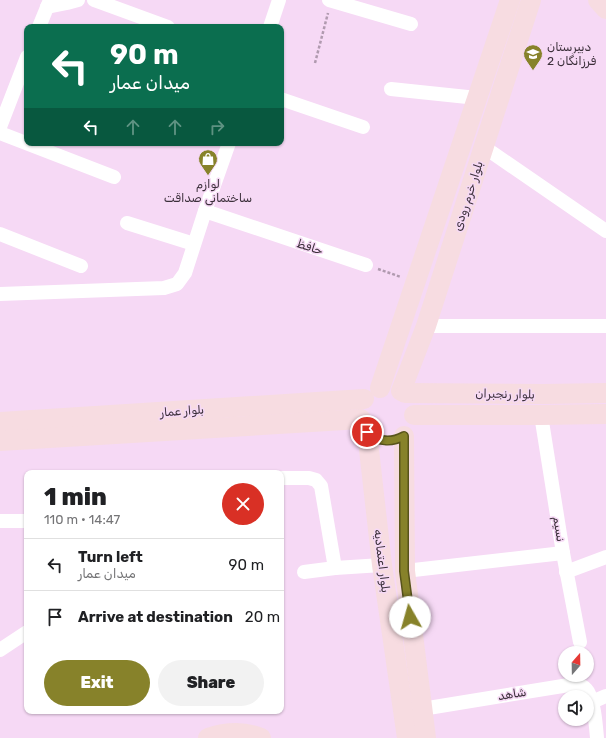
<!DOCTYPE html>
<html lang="en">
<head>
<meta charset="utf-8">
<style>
  :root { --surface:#fff; --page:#f2f2f2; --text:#202124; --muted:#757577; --line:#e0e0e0; --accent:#87822a }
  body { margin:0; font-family:Rubik,"Noto Sans Arabic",sans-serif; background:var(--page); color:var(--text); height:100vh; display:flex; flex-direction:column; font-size:15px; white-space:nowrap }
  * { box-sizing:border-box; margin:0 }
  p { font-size:13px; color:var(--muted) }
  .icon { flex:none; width:22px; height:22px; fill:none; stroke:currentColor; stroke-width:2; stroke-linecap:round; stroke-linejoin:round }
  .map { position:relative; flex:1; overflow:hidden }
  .side { position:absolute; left:24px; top:470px; width:260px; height:244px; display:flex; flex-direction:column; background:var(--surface); border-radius:8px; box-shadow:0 1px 3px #0004 }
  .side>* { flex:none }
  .banner { position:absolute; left:24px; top:24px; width:260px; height:122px; border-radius:8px; box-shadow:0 1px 3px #0004; background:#0b6e4f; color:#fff; overflow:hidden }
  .needle { width:26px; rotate:20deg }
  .fabs { position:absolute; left:558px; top:646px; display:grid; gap:8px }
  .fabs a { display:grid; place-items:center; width:36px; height:36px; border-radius:50%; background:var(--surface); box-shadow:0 1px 3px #0004; font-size:20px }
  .pin { position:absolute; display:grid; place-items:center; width:34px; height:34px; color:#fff; margin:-17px; border:2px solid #fff; border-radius:50%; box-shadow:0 1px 4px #0007 }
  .me { position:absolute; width:44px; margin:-22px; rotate:353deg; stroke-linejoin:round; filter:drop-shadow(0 0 3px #0008) }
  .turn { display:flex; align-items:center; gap:14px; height:84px; padding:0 20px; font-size:18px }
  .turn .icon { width:52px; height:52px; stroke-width:2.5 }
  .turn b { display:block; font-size:28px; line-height:34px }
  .lanes { display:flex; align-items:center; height:38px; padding:0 20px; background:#0003; justify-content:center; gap:20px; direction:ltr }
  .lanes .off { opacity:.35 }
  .round { display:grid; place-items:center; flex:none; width:42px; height:42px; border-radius:21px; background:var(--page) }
  .head { display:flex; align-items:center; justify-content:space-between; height:68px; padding:0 20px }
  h1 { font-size:24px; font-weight:800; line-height:30px }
  .action { display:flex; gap:8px; margin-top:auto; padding:8px 20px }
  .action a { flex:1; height:46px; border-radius:24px; background:var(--accent); color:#fff; font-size:16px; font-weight:800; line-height:46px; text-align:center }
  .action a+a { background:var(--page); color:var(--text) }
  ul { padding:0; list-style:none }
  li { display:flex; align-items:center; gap:12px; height:52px; padding:0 20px; border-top:1px solid var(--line) }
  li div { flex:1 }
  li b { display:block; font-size:15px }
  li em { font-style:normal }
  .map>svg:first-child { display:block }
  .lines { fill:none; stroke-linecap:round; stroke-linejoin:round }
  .path { stroke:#b09aaf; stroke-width:2.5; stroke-dasharray:3 2; stroke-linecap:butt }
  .street { stroke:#fff; stroke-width:14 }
  .secondary { stroke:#f7dce1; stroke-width:20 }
  .route-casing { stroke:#58541b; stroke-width:10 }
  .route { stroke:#87822a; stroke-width:7 }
  .labels { text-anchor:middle; stroke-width:3; stroke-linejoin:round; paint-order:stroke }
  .poi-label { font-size:12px; fill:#3c303b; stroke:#f6d9f5; text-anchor:start }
  .street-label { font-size:12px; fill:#3c303b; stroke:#f6d9f5 }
</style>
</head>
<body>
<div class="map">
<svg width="606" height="738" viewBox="0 0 606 738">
  <rect width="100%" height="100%" fill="#f6d9f5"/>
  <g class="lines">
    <g class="path">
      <path d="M315 63 328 13"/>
      <path d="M378 269 401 277"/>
    </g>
    <g class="street">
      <path d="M94 0 168 27"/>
      <path d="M329 0 411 24"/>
      <path d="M47 7 67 3 78 0"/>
      <path d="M39 27 50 0"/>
      <path d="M270 27 279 0"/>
      <path d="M391 89 477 98"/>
      <path d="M281 99 363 127"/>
      <path d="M0 127 27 57"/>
      <path d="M0 133 114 177"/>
      <path d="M484 147 606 231"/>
      <path d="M205 211 366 265"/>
      <path d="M127 223 194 244"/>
      <path d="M0 234 81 266"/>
      <path d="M0 294 164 288 177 284 185 273 205 211 229 143"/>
      <path d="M426 326H606"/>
      <path d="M541 415 563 553 580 642"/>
      <path d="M281 478H309L316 480 321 486 335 568"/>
      <path d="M0 521H27"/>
      <path d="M405 571 563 553"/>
      <path d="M304 572 335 568 382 565"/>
      <path d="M566 572 606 557"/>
      <path d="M0 650 27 632"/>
      <path d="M592 702 606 696"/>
      <path d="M422 709 575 684C579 685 583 685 586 689 594 697 596 726 597 738"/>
    </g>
    <g class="secondary">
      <path d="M598 0 606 9"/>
      <path d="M380 388 510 0"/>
      <path d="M401 391 426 326 531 0"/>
      <path d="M405 393 543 394 606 393"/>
      <path d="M414 415H541L606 414"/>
      <path d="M0 422 364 399"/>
      <path d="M367 432 382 565 407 738"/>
      <path d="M404 436 405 571 426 738"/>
      <path d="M0 441 361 419"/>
      <path d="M208 738C226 732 244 731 261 738"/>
    </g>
  </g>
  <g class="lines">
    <defs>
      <path id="route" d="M367 432C378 442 391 443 404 436V571L410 617"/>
    </defs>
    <use href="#route" class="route-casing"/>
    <use href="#route" class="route"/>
  </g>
  <defs>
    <symbol id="school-pin" viewBox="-11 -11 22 30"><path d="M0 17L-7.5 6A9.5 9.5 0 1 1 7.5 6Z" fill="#87822a" stroke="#f6d9f5"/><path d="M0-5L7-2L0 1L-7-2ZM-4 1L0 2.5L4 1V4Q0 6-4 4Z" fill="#fff"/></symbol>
    <symbol id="shop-pin" viewBox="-11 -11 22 30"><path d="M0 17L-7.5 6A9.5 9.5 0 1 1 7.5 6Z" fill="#87822a" stroke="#f6d9f5"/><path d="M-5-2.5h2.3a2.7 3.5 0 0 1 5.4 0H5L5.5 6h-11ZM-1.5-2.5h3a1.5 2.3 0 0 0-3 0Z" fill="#fff"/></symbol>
  </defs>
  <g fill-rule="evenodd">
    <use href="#school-pin" x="522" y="43" width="22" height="30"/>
    <use href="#shop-pin" x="197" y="148" width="22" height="30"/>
  </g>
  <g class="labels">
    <g class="poi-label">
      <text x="547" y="51">دبیرستان<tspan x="547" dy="14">فرزانگان 2</tspan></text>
      <text x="208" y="188" text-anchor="middle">لوازم<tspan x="208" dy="14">ساختمانی صداقت</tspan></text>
    </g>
    <g class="street-label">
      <text transform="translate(468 196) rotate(-72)" y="4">بلوار خرم رودی</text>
      <text transform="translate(310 247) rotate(18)" y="4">حافظ</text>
      <text transform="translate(505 394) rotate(1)" y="4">بلوار رنجبران</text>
      <text transform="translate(182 411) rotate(-4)" y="4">بلوار عمار</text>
      <text transform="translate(559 529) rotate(81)" y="4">نسیم</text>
      <text transform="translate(382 561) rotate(83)" y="4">بلوار اعتمادیه</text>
      <text transform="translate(512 694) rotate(-9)" y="4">شاهد</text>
    </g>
  </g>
</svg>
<div class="fabs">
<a><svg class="needle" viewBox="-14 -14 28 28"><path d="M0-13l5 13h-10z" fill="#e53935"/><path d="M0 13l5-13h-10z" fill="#757577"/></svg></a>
<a><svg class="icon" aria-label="sound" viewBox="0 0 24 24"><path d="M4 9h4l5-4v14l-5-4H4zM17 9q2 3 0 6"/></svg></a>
</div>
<div class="pin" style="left:367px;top:432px;background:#d93025"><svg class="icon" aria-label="arrive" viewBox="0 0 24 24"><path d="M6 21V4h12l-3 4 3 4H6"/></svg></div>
<svg class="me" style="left:410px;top:617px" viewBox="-20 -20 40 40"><circle r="19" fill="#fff"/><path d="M0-13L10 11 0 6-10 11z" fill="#87822a"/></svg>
<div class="banner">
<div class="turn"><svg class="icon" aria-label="left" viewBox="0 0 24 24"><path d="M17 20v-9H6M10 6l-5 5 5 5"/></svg><div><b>90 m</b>میدان عمار</div></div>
<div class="lanes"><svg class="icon" aria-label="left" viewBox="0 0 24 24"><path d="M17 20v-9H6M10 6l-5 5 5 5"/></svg><svg class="icon off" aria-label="ahead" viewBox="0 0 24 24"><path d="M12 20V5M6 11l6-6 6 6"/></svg><svg class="icon off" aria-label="ahead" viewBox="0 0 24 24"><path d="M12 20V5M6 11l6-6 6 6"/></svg><svg class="icon off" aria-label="right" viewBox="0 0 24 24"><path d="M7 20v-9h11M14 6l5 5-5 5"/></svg></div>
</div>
<section class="side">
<div class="head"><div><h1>1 min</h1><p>110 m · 14:47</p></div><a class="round" style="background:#d93025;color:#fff"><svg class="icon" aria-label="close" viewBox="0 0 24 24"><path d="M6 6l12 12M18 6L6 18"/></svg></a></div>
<ul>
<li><svg class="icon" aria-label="left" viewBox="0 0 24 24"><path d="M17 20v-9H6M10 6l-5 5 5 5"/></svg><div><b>Turn left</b><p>میدان عمار</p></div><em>90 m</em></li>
<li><svg class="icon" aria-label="arrive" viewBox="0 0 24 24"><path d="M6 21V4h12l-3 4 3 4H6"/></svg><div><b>Arrive at destination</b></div><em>20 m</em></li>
</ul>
<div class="action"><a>Exit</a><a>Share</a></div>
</section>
</div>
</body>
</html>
